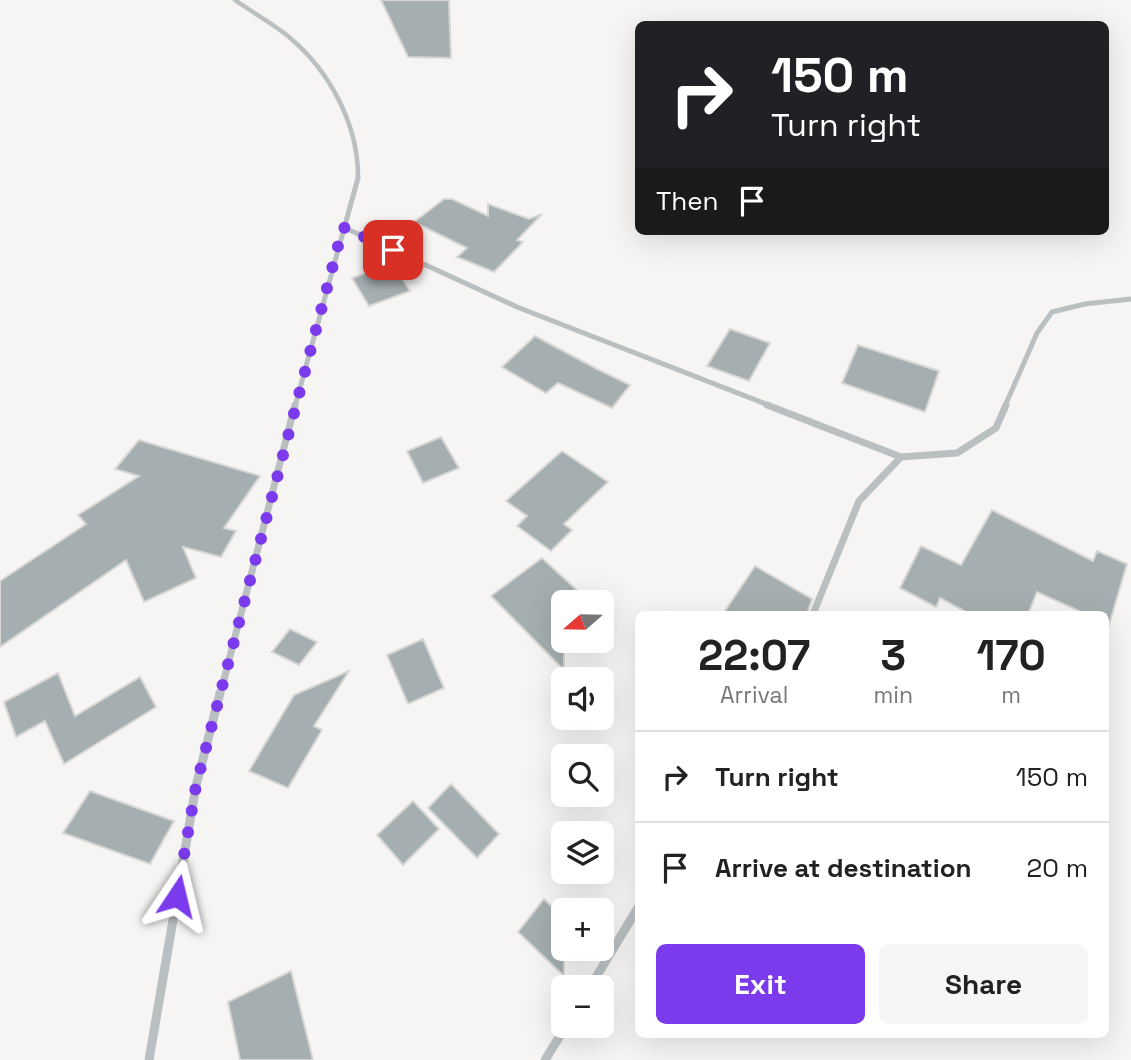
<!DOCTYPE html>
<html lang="en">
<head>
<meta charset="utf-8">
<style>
  :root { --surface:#fff; --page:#f6f6f6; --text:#222; --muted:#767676; --line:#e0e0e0; --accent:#7c3aed }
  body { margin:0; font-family:"Space Grotesk",sans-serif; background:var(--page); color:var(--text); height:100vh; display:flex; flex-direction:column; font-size:26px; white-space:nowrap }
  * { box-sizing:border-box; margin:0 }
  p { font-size:23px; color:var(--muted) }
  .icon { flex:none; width:38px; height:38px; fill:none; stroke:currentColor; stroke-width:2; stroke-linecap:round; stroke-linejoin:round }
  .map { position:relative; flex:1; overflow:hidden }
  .drawer { position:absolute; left:635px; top:611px; width:474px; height:427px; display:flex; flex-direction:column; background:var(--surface); border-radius:10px; box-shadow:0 7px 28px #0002 }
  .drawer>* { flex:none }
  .top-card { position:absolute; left:635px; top:21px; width:474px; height:214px; border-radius:10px; box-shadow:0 7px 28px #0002; background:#202124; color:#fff; overflow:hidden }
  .needle { width:46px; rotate:250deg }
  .buttons { position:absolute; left:551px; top:590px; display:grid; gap:14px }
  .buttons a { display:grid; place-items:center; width:63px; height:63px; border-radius:10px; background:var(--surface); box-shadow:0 7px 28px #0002; font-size:35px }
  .pin { position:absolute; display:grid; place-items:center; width:60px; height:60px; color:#fff; margin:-30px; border-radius:14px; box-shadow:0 4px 10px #0006 }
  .me { position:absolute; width:77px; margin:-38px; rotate:10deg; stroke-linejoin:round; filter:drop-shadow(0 0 5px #0008) }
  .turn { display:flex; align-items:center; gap:24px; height:147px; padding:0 21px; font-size:32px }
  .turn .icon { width:91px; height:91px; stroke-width:2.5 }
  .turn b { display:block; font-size:49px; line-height:60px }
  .then { display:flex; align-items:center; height:66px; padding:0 21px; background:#0003; gap:14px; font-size:26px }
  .eta { display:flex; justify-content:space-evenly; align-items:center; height:119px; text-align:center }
  .eta b { font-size:42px; font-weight:700; line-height:49px }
  .action { display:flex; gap:14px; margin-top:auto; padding:14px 21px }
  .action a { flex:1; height:80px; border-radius:10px; background:var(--accent); color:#fff; font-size:28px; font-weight:700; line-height:80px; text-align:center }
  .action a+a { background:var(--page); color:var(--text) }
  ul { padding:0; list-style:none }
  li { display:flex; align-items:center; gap:21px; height:91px; padding:0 21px; border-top:2px solid var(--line) }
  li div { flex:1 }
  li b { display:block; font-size:26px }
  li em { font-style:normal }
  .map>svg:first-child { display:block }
  .building { fill:#a5aeb1; stroke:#d7d7d5; stroke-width:2 }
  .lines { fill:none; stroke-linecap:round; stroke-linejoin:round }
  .street-far3 { stroke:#bac0c2; stroke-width:4.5 }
  .street-far2 { stroke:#bac0c2; stroke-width:5 }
  .street-far1 { stroke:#bac0c2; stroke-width:7 }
  .street { stroke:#bac0c2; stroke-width:9 }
  .route { stroke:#7c3aed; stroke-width:12; stroke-dasharray:0 21.6 }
</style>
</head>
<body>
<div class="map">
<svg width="1131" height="1060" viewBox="0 0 1131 1060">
  <rect width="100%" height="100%" fill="#f6f5f3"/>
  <g class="building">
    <path d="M381 0H449L451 58 408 57Z"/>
    <path d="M444 199H452L488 216V204L529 219 542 214 517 240 523 242 494 272 457 257 467 248 414 222Z"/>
    <path d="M392 264 410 291 369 306 352 278Z"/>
    <path d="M730 329 770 343 749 381 707 366Z"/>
    <path d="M535 336 597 369 630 385 612 408 558 383 546 393 502 367Z"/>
    <path d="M858 345 939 371 925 412 842 383Z"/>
    <path d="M441 437 459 468 423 483 407 451Z"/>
    <path d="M139 440 260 476 224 528 236 531 221 557 183 547 196 578 144 602 126 560 0 647V581L86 524 78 515 139 476 115 469Z"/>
    <path d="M562 451 608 482 564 524 572 530 551 551 517 526 527 516 506 501Z"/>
    <path d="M992 510 1093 561 1097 551 1127 564 1109 625 1106 623V614H1086L1037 592 1028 614H970L940 598 936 607 900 588 921 546 961 565Z"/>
    <path d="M542 558 581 594 571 602H564V670L491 596Z"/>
    <path d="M755 566 812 599 807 614H723Z"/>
    <path d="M290 629 317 642 299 665 272 652Z"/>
    <path d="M423 639 444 688 408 704 387 655Z"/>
    <path d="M349 671 314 726 322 730 288 788 249 771 294 695Z"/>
    <path d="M58 673 75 716 140 677 156 707 64 764 45 721 16 737 4 702Z"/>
    <path d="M451 784 499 834 477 858 428 808Z"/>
    <path d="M90 791 174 821 150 864 63 833Z"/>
    <path d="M413 801 439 829 403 865 377 835Z"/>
    <path d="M544 899 564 918V976L518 932Z"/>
    <path d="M291 971 313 1060H240L228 1002Z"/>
  </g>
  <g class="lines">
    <path class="street-far3" d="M235 0C253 13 272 23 289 37 330 71 359 126 358 179"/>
    <g class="street-far2">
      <path d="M343 227 517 307 771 406"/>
      <path d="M295 406 358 178"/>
      <path d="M1005 406 1037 333 1052 312 1085 304 1131 299"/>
    </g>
    <g class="street-far1">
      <path d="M767 405 901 457"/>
      <path d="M813 614 859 501 901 457 957 453 996 428 1006 405"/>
      <path d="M220 695 295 405"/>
    </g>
    <g class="street">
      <path d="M590 987 639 906"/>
      <path d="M149 1060 196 786 220 693"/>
      <path d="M545 1060 566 1026"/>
    </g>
  </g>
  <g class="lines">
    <path class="route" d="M177 896 196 786 343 227 393 250"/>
  </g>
</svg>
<div class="buttons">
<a><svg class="needle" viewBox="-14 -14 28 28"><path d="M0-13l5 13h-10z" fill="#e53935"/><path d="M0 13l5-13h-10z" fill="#767676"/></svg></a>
<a><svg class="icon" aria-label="sound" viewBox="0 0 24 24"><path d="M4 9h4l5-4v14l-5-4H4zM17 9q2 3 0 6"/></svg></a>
<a><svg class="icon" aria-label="search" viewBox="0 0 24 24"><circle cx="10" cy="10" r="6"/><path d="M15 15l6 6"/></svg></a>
<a><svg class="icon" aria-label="layers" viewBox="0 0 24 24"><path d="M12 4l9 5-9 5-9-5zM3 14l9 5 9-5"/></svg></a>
<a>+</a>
<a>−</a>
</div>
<div class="pin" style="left:393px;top:250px;background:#d93025"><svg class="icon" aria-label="arrive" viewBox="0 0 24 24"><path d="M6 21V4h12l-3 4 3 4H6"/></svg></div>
<svg class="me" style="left:177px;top:896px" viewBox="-20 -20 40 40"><path d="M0-17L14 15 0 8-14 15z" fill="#7c3aed" stroke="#fff" stroke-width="4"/></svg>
<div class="top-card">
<div class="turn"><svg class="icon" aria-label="right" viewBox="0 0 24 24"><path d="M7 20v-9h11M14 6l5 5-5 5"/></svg><div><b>150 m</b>Turn right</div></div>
<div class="then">Then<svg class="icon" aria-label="arrive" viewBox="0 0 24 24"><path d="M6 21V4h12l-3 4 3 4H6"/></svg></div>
</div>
<section class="drawer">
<div class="eta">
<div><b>22:07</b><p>Arrival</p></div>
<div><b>3</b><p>min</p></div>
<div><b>170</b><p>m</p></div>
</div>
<ul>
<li><svg class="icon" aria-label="right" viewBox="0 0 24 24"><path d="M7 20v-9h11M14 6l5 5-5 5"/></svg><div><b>Turn right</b></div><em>150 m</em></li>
<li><svg class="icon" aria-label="arrive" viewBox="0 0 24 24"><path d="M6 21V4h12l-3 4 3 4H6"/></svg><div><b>Arrive at destination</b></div><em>20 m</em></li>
</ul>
<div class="action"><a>Exit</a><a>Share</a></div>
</section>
</div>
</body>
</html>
